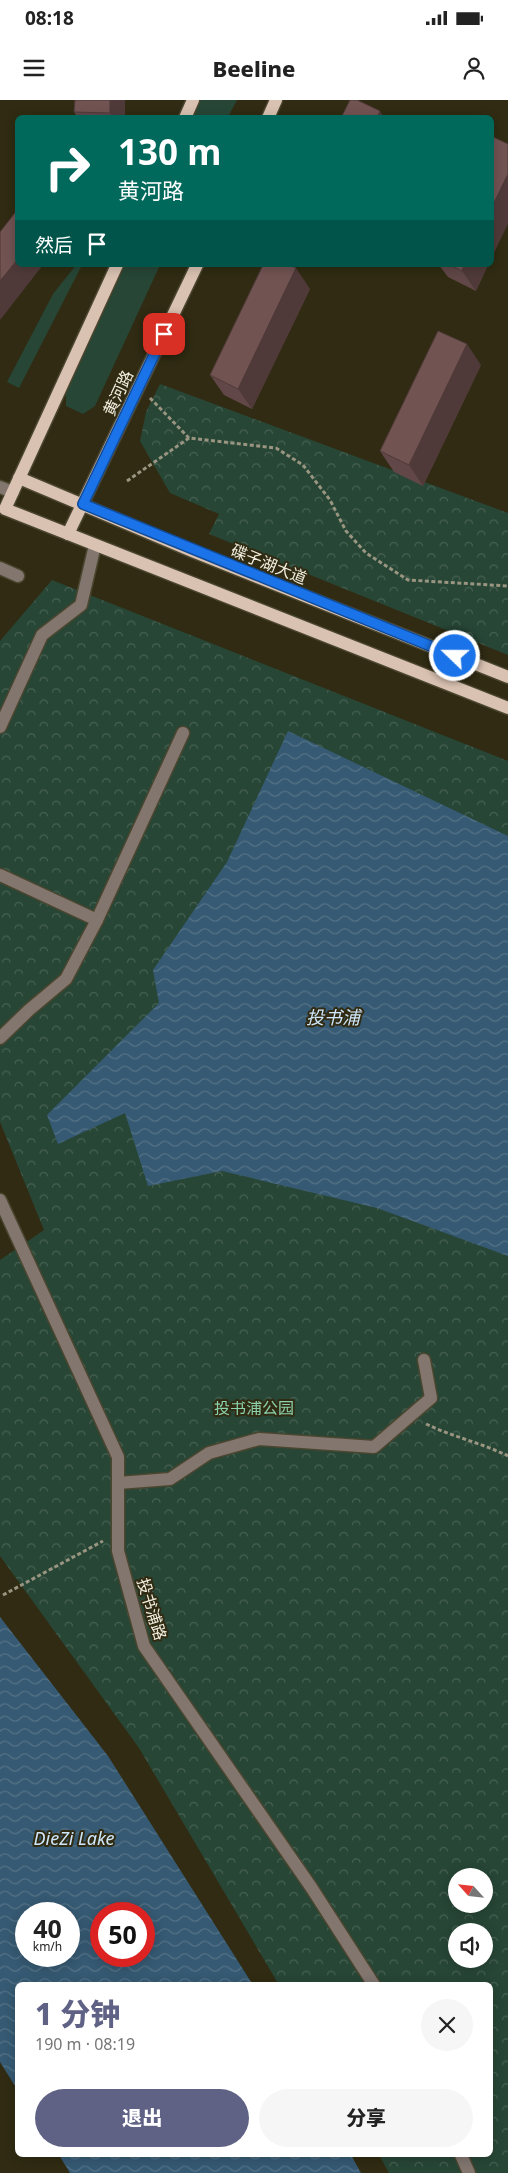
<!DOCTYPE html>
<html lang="zh">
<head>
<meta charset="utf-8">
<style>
  :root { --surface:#fff; --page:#f6f6f6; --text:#222; --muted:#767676; --accent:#5f6284 }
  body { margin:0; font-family:"Noto Sans","Noto Sans SC",sans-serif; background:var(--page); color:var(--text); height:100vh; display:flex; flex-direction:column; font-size:19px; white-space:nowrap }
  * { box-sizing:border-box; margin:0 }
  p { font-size:16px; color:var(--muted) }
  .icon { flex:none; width:28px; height:28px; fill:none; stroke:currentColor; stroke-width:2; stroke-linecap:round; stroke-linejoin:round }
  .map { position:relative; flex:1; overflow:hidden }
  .panel { position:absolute; left:15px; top:1882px; width:478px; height:175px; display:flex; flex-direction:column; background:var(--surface); border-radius:8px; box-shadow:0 2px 12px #0003 }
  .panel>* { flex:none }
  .top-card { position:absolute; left:15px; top:15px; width:479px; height:152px; border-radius:8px; box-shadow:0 2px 12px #0003; background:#00695c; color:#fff; overflow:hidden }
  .needle { width:32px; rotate:297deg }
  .controls { position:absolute; left:448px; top:1768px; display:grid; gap:10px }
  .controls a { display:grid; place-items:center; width:45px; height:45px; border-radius:50%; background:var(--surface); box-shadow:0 2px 12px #0003; font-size:25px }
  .speed { position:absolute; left:15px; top:1802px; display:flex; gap:10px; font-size:25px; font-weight:700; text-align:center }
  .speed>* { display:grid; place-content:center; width:65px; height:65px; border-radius:50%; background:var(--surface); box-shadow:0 2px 12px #0003; line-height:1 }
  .speed small { font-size:12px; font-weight:400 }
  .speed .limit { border:8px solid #d22; background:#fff; color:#111 }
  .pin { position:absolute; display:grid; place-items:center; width:42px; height:42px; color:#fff; margin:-21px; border-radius:10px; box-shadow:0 2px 8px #0006 }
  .me { position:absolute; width:55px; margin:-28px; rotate:292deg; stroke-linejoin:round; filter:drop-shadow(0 0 4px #0008) }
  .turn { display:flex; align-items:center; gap:18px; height:105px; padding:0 20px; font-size:22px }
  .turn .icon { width:65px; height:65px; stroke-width:2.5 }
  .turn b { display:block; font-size:35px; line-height:42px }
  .then { display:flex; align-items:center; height:48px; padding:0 20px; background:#0003; gap:10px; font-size:19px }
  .round { display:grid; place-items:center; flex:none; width:52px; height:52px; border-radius:26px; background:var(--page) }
  .head { display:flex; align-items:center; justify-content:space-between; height:85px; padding:0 20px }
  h1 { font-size:30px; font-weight:800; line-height:38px; color:var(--accent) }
  .primary-button { display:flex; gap:10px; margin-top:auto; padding:10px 20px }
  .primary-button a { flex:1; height:58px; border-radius:30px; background:var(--accent); color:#fff; font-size:20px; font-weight:800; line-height:58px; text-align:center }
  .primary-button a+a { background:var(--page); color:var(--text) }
  .status { display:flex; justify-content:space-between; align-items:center; height:35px; padding:0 25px; background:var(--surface); direction:ltr }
  .status svg { height:14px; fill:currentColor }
  header { display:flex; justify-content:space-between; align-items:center; height:65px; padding:0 20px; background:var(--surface); font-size:22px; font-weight:800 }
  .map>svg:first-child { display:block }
  .green { fill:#274636 }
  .park { fill:url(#park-crowns); fill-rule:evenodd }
  .water { fill:url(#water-waves); fill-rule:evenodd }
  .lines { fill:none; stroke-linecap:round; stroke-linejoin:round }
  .minor-casing { stroke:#4b462f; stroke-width:15 }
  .major-casing { stroke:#4b462f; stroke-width:15 }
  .path { stroke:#999581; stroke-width:3; stroke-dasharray:4 2.5; stroke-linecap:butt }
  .minor { stroke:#82766f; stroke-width:12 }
  .major { stroke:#dac2b2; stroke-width:12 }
  .wall { fill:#614747 }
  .shaded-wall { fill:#4f3a39 }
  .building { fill:#715352; stroke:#4f3a39 }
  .route-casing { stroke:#114b97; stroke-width:12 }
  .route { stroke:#1a73e8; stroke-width:9 }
  .labels { text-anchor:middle; stroke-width:4; stroke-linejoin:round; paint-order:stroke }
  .street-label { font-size:16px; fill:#f1eedf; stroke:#302b12 }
  .park-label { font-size:16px; fill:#8bd2ad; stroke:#302b12 }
  .water-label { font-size:18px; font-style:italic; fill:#cfe7fa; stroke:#302b12 }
</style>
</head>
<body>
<div class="status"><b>08:18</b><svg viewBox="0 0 49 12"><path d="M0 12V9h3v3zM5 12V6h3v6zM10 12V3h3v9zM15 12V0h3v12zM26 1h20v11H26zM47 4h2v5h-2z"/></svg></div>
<header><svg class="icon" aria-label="menu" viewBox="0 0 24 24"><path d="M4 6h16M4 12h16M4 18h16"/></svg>Beeline<svg class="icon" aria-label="person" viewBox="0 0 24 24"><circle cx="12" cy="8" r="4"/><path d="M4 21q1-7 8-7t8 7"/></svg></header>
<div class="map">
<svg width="508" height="2073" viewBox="0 0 508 2073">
  <defs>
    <pattern id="park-crowns" width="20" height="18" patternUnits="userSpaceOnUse" patternTransform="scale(1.25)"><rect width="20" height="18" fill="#274636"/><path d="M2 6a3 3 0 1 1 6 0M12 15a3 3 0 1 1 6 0" fill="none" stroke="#476153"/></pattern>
    <pattern id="water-waves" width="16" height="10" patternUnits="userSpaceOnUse" patternTransform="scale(1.25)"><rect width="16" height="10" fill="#365a73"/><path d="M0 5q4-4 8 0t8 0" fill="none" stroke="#547286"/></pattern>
  </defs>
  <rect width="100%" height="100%" fill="#302b12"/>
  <g class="green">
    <path d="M201 0H237L228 17H193Z"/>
    <path d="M76 165H82L19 288 7 282 53 194Z"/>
    <path d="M125 165H160L95 306 83 314 66 306V293Z"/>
  </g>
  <g class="park">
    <path d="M160 284 508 413V555L209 434 219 414 170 393 140 341 146 312Z"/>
    <path d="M52 480 508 661V2073H389L379 2055H490V1885H279L139 1648 0 1456V1160L44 1130 0 1022V541ZM456 1776H484V1804H456ZM456 1831H484V1859H456Z"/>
  </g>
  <g class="water">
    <path d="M288 631 508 736V1156L377 1108 222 1071 148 1086 125 1013 58 1044 47 1015 159 903 153 870 227 762Z"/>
    <path d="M0 1517 108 1656 253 1885H18L17 1989 0 1962ZM26 1814H69V1856H26ZM101 1814H144V1856H101Z"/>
    <path d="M59 2055H351L361 2073H70Z"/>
  </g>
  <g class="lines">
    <defs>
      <g id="minor">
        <path d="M0 387 13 392"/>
        <path d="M0 468 18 476"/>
        <path d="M0 627 42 535 81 505 95 445"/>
        <path d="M0 775 97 820"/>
        <path d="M0 938 29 910 66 879 97 820 183 633"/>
        <path d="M0 1100 118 1357V1451L144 1546 311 1787 374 1885"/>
        <path d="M118 1383 170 1379 209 1353 259 1339 374 1347 431 1298 424 1260"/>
        <path d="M461 2055 469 2073"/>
      </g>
      <g id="major">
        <path d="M185 18 193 0"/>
        <path d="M268 18 276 0"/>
        <path d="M117 165 5 409 508 608"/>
        <path d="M19 378 192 451 508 577"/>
        <path d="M68 434 197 165"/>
      </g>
    </defs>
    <use href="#minor" class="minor-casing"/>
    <use href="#major" class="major-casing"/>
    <g class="path">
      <path d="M150 298 189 338 276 348 303 365 330 400 346 431 366 453 408 480 508 486"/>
      <path d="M127 381 189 338"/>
      <path d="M426 1324C453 1337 482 1343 508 1356"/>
      <path d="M3 1495 103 1441"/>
    </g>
    <use href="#minor" class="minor"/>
    <use href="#major" class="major"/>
  </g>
  <g class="wall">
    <path d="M75 0H125V18H78L74 12Z"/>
    <path d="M439 165H488L476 191 448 177Z"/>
    <path d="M310 189 252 309 224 295 210 275Z"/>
    <path d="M481 265 423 386 394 372 380 351Z"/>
  </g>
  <g class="shaded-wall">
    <path d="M110 0H125V18H113L110 13Z"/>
    <path d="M380 11 384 18H377Z"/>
    <path d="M508 74V124L491 159V109Z"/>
    <path d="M18 159V165H43L0 220V181Z"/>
    <path d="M464 165H488L476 191 462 171Z"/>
    <path d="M296 168 310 189 252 309 238 289Z"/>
    <path d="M467 244 481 265 423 386 409 365Z"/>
  </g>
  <g class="building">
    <path d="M75 0H110V13L74 12Z"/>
    <path d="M350 0H357L380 11 377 18H341Z"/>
    <path d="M491 36 508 44V74L491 109Z"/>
    <path d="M18 109V159L0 181V132Z"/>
    <path d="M263 165H289L296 168 238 289 210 275Z"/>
    <path d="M450 165H464L462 171Z"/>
    <path d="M438 231 467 244 409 365 380 351Z"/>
  </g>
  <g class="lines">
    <defs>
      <path id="route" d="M164 234 83 404 455 556"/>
    </defs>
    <use href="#route" class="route-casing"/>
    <use href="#route" class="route"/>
  </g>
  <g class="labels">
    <g class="street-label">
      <text transform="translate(118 293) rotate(-65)" y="6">黄河路</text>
      <text transform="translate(269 464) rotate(22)" y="6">碟子湖大道</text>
      <text transform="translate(152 1509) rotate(73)" y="6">投书浦路</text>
    </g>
    <g class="park-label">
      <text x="254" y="1314">投书浦公园</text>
    </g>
    <g class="water-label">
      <text x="333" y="924">投书浦</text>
      <text x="74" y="1745">DieZi Lake</text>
    </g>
  </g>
</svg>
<div class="controls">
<a><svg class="needle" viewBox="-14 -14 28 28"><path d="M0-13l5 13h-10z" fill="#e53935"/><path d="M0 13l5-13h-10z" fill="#767676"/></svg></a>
<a><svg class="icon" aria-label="sound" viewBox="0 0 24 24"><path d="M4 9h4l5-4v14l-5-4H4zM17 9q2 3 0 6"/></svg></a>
</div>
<div class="speed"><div>40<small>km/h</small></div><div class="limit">50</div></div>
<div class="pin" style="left:164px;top:234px;background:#d93025"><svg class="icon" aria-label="arrive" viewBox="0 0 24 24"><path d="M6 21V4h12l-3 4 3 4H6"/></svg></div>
<svg class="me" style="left:455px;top:556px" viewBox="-20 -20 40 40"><circle r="17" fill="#1a73e8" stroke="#fff" stroke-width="3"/><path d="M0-11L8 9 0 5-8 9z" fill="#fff"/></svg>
<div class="top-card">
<div class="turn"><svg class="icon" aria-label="right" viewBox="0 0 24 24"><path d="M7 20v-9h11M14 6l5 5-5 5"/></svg><div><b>130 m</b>黄河路</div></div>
<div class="then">然后<svg class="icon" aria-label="arrive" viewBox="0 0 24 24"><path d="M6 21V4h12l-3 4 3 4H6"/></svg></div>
</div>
<section class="panel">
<div class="head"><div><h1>1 分钟</h1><p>190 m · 08:19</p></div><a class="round"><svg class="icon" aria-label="close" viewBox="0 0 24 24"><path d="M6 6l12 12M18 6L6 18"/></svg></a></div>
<div class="primary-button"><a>退出</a><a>分享</a></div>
</section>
</div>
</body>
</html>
